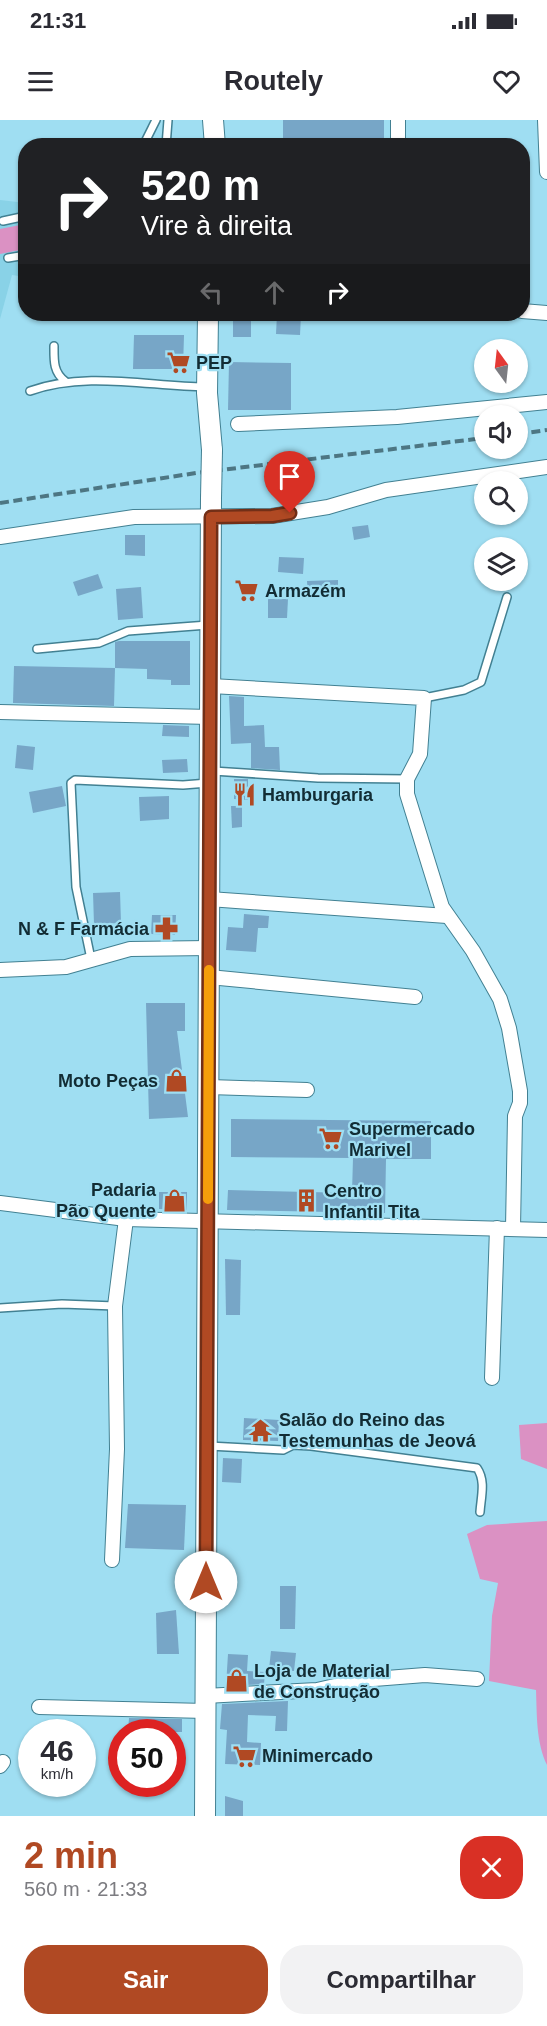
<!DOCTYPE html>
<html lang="pt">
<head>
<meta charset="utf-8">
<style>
  :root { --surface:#fff; --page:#f2f2f3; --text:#2b2b33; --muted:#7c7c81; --accent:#b04923 }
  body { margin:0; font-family:Arial,sans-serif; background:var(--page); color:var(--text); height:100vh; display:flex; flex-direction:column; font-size:22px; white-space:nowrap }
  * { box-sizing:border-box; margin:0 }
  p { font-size:20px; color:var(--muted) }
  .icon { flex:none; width:33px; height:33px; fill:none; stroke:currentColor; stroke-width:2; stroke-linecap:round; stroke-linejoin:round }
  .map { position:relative; height:1696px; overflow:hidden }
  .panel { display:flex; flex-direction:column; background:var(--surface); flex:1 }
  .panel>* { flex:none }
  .guide { position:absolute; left:18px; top:18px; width:512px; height:183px; border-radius:24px; box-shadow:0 2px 4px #0004; background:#202124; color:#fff; overflow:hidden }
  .needle { width:39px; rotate:345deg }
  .fabs { position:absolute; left:474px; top:219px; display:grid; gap:12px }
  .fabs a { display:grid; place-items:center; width:54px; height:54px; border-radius:50%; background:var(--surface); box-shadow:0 2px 4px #0004; font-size:30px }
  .speed { position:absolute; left:18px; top:1599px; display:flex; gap:12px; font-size:30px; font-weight:700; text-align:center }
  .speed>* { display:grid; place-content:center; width:78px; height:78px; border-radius:50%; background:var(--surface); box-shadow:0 2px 4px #0004; line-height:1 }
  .speed small { font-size:15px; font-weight:400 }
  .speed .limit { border:9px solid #d22; background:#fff; color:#111 }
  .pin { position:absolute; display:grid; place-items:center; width:51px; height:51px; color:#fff; margin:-62px -26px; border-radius:50% 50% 50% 0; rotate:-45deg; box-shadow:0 0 6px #0007 }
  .pin .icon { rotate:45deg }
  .me { position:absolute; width:66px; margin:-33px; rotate:0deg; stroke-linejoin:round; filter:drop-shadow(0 0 4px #0008) }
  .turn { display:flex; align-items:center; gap:21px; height:126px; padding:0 24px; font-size:27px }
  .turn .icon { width:78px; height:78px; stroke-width:2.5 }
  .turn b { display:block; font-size:42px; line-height:51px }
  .lanes { display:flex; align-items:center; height:57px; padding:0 24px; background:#0003; justify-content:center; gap:30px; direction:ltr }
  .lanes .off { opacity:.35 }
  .round { display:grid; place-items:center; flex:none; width:63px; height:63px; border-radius:24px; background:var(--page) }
  .summary { display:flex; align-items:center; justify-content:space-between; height:102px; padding:0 24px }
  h1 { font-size:36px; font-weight:700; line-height:45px; color:var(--accent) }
  .button { display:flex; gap:12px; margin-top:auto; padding:12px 24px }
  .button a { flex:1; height:69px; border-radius:24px; background:var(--accent); color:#fff; font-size:24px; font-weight:700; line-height:69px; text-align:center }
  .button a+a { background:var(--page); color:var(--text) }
  .status { display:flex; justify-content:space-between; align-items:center; height:42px; padding:0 30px; background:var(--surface); direction:ltr }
  .status svg { height:16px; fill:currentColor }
  header { display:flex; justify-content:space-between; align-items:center; height:78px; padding:0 24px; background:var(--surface); font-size:27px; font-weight:700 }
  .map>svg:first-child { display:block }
  .built { fill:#89d2e7 }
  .green { fill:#db91c3 }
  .building { fill:#77a6c7 }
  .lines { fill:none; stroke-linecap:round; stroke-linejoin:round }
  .service-casing { stroke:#428092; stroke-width:10 }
  .minor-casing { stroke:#428092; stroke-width:16 }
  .secondary-casing { stroke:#428092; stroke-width:22 }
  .service { stroke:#fff; stroke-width:7 }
  .minor { stroke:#fff; stroke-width:14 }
  .secondary { stroke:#fff; stroke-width:20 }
  .rail { stroke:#4d7683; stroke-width:4; stroke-dasharray:9 4.5; stroke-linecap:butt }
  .secondary-bridge-casing { stroke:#428092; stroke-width:22; stroke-linecap:butt }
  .secondary-bridge { stroke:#fff; stroke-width:20 }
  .route-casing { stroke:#722f17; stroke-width:15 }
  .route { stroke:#b04923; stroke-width:10 }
  .slow { stroke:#f59e0b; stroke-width:10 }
  .labels { text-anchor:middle; stroke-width:4.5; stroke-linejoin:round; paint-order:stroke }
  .poi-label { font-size:18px; font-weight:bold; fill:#122c34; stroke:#9fdef2; text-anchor:start }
</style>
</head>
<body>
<div class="status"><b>21:31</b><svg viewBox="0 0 49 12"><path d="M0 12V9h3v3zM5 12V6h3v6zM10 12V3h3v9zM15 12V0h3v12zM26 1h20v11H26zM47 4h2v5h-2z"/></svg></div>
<header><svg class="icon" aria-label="menu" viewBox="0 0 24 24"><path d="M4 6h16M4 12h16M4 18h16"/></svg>Routely<svg class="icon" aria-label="heart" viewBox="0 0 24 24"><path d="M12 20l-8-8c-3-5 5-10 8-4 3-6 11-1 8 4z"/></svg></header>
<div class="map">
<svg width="547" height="1696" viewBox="0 0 547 1696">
  <rect width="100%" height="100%" fill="#9fdef2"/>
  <path class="built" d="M0 80 26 83 25 157 12 155 0 199Z"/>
  <g class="green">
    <path d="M25 104V129L0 134V109Z"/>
    <path d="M547 1303V1349L521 1339 519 1305Z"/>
    <path d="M547 1401V1645C536 1622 537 1595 536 1570L489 1561 492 1496 498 1463 480 1459 467 1414 487 1405Z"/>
  </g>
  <g class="building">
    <rect x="283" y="0" width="101" height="26"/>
    <rect x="233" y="194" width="18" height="23"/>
    <path d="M277 194H301L300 215 276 214Z"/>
    <path d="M134 215H184L183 249H133Z"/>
    <path d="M229 242 291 243V290H228Z"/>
    <path d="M368 405 370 417 354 420 352 407Z"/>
    <path d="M125 415H145V436L125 435Z"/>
    <path d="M279 437 304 438 303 454 278 452Z"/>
    <path d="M98 454 103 468 78 476 73 462Z"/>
    <path d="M338 460V475H308L307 461Z"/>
    <path d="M141 467 143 498 118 500 116 469Z"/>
    <path d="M268 479H288L287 498H268Z"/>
    <path d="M119 521H190V565H171V560L147 559V549L115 548V522Z"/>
    <path d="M14 546 115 548 114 586 13 583Z"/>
    <path d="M229 576 244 577V606L264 605 265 627H279L280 650 251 648V623L231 624Z"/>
    <path d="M163 605 189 606V617L162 616Z"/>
    <path d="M17 625 35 627 33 650 15 648Z"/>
    <path d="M187 639 188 652 163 653 162 640Z"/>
    <path d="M234 659H248V680L234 679Z"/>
    <path d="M62 666 66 686 33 693 29 672Z"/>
    <path d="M169 676V699L140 701 139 677Z"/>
    <path d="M231 686H242V707L232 708Z"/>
    <path d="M120 772 121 803 94 804 93 773Z"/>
    <path d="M244 794 269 796 268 808H258L256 832 226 830 228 807 243 808Z"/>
    <path d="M152 795H176L175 815 151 814Z"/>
    <path d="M146 883H185V911H177L188 997 149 999Z"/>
    <path d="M231 999 431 1001V1039H386L385 1093 227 1090 228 1070 352 1073 353 1038 231 1037Z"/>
    <path d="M159 1072H187V1090L159 1089Z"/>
    <path d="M225 1139 241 1140 240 1195H226Z"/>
    <path d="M244 1298 279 1300 278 1321 243 1320Z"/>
    <path d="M223 1338 242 1339 241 1363 222 1362Z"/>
    <path d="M128 1384 186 1385 184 1430 125 1428Z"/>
    <path d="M280 1466H296L295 1509H280Z"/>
    <path d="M176 1490 179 1534H157L156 1493Z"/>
    <path d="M271 1531 296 1533 294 1551 269 1549Z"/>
    <path d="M228 1534 248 1535 247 1551 265 1552 264 1564 226 1566Z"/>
    <path d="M288 1581 287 1611H275L276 1596 248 1595 247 1622 261 1623 260 1645 225 1644 227 1610 220 1609 222 1584Z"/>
    <path d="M129 1598 182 1599V1612H128Z"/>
    <path d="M225 1676 243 1681V1696H225Z"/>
  </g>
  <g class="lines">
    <defs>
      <g id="service">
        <path d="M143 26 156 0"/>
        <path d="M166 26 168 0"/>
        <path d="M3 101 26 96"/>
        <path d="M8 138 26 135"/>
        <path d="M54 226C54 240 53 252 65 261"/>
        <path d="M30 271C85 251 147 266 205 267"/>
        <path d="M37 529 99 523 128 511 208 505"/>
        <path d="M424 578 464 570 481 562 507 477"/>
        <path d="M213 651 318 658 407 659"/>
        <path d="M91 839 76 767 71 663 75 660 183 665 208 663"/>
        <path d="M0 1188 62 1184 115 1186"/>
        <path d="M209 1326 283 1330 293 1325 311 1326 477 1348C486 1361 481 1377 480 1392"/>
      </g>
      <g id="minor">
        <path d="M545 0 547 52"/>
        <path d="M398 26V0"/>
        <path d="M522 191 547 193"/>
        <path d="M238 304 397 297 547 282"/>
        <path d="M0 417 134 397 272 396 328 387 386 370 547 347"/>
        <path d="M211 566 424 578 420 634 407 659V674L442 787 473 831 500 879 509 908 520 971V983L515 996 513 1108"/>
        <path d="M0 592 210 597"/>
        <path d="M209 779 447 796"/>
        <path d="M0 850 66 847 130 829 209 828"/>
        <path d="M209 857 415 877"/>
        <path d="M209 967 307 970"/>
        <path d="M0 1083 126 1099 547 1110"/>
        <path d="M492 1258 497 1108"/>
        <path d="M112 1440 117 1329 115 1186 126 1099"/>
        <path d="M205 1576 317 1570 361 1560 425 1555 477 1559"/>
        <path d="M39 1587 206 1591"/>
        <path d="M0 1646 3 1642"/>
      </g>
      <g id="secondary">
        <path d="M213 0 215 26"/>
        <path d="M208 194 207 273 212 330"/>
        <path d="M205 1696 211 378"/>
      </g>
    </defs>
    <use href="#service" class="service-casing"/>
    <use href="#minor" class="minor-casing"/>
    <use href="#secondary" class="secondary-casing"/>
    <use href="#service" class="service"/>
    <use href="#minor" class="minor"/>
    <use href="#secondary" class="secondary"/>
    <g class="rail">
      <path d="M518 314 547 310"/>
      <path d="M0 383 196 353 484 318"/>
    </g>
    <defs>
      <path id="secondary-bridge" d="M211 378 212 330"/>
    </defs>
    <use href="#secondary-bridge" class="secondary-bridge-casing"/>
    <use href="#secondary-bridge" class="secondary-bridge"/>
  </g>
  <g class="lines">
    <defs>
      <path id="route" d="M206 1462 211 397 272 396 290 393"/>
    </defs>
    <use href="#route" class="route-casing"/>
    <use href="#route" class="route"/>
    <path class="slow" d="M208 1079 209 850"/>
  </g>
  <defs>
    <symbol id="supermarket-bare" viewBox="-9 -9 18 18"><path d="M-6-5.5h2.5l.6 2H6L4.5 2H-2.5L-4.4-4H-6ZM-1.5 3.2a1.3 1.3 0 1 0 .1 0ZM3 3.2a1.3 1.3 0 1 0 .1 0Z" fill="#b04923" stroke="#9fdef2" stroke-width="2.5" paint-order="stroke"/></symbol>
    <symbol id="restaurant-bare" viewBox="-9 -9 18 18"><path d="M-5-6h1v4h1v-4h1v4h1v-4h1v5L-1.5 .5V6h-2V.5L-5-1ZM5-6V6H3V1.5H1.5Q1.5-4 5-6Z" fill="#b04923" stroke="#9fdef2" stroke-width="2.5" paint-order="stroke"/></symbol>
    <symbol id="pharmacy-bare" viewBox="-9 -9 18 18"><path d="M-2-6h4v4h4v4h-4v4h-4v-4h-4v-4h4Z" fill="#b04923" stroke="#9fdef2" stroke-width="2.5" paint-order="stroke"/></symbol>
    <symbol id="shop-bare" viewBox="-9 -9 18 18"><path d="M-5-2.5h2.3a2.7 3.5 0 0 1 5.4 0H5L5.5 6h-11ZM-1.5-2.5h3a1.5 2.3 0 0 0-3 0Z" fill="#b04923" stroke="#9fdef2" stroke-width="2.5" paint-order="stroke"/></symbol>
    <symbol id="building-bare" viewBox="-9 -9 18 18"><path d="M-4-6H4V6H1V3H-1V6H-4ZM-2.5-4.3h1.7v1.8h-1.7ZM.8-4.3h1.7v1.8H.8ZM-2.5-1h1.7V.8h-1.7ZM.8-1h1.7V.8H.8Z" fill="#b04923" stroke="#9fdef2" stroke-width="2.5" paint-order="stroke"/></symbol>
    <symbol id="temple-bare" viewBox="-9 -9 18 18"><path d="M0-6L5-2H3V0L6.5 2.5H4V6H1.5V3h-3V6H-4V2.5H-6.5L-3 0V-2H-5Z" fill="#b04923" stroke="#9fdef2" stroke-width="2.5" paint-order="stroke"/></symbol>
  </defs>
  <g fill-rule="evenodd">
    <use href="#supermarket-bare" x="162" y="226" width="33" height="33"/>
    <use href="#supermarket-bare" x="230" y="454" width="33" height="33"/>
    <use href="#restaurant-bare" x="228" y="658" width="33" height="33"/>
    <use href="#pharmacy-bare" x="150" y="792" width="33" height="33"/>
    <use href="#shop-bare" x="160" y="944" width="33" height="33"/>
    <use href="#supermarket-bare" x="314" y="1002" width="33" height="33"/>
    <use href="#shop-bare" x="158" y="1064" width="33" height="33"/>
    <use href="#building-bare" x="290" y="1064" width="33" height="33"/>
    <use href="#temple-bare" x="244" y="1294" width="33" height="33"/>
    <use href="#shop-bare" x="220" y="1544" width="33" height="33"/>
    <use href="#supermarket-bare" x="228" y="1620" width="33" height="33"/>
  </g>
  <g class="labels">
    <g class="poi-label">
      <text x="196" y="249">PEP</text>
      <text x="265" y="477">Armazém</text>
      <text x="262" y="681">Hamburgaria</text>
      <text x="149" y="815" text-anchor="end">N &amp; F Farmácia</text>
      <text x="158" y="967" text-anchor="end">Moto Peças</text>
      <text x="349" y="1015">Supermercado<tspan x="349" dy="21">Marivel</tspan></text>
      <text x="156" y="1076" text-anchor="end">Padaria<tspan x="156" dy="21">Pão Quente</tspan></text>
      <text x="324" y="1077">Centro<tspan x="324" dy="21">Infantil Tita</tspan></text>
      <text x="279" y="1306">Salão do Reino das<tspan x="279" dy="21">Testemunhas de Jeová</tspan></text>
      <text x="254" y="1557">Loja de Material<tspan x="254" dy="21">de Construção</tspan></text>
      <text x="262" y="1642">Minimercado</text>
    </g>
  </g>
</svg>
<div class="fabs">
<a><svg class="needle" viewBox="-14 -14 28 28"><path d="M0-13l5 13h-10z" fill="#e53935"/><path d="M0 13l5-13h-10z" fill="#7c7c81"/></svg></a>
<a><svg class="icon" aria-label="sound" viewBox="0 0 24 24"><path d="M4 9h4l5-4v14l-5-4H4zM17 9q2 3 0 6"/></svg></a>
<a><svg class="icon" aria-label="search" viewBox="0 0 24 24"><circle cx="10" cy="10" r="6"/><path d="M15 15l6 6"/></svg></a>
<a><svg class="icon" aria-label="layers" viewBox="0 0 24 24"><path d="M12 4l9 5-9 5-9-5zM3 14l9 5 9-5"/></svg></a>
</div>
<div class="speed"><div>46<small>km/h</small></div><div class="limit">50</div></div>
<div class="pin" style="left:290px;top:393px;background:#d93025"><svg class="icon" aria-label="arrive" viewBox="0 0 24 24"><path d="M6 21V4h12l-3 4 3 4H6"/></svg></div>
<svg class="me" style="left:206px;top:1462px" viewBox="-20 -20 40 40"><circle r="19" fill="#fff"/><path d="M0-13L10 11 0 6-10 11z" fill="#b04923"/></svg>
<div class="guide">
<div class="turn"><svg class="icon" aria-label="right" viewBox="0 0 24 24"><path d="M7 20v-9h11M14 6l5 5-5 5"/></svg><div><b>520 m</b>Vire à direita</div></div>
<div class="lanes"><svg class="icon off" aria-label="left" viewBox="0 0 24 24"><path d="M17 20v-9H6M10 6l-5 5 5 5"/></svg><svg class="icon off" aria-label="ahead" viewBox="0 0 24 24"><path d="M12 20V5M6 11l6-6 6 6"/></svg><svg class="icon" aria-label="right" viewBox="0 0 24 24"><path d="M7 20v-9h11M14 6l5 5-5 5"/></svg></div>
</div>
</div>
<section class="panel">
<div class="summary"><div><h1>2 min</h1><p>560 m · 21:33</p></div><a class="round" style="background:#d93025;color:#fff"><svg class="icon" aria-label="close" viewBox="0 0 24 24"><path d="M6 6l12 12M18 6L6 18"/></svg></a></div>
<div class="button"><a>Sair</a><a>Compartilhar</a></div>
</section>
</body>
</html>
